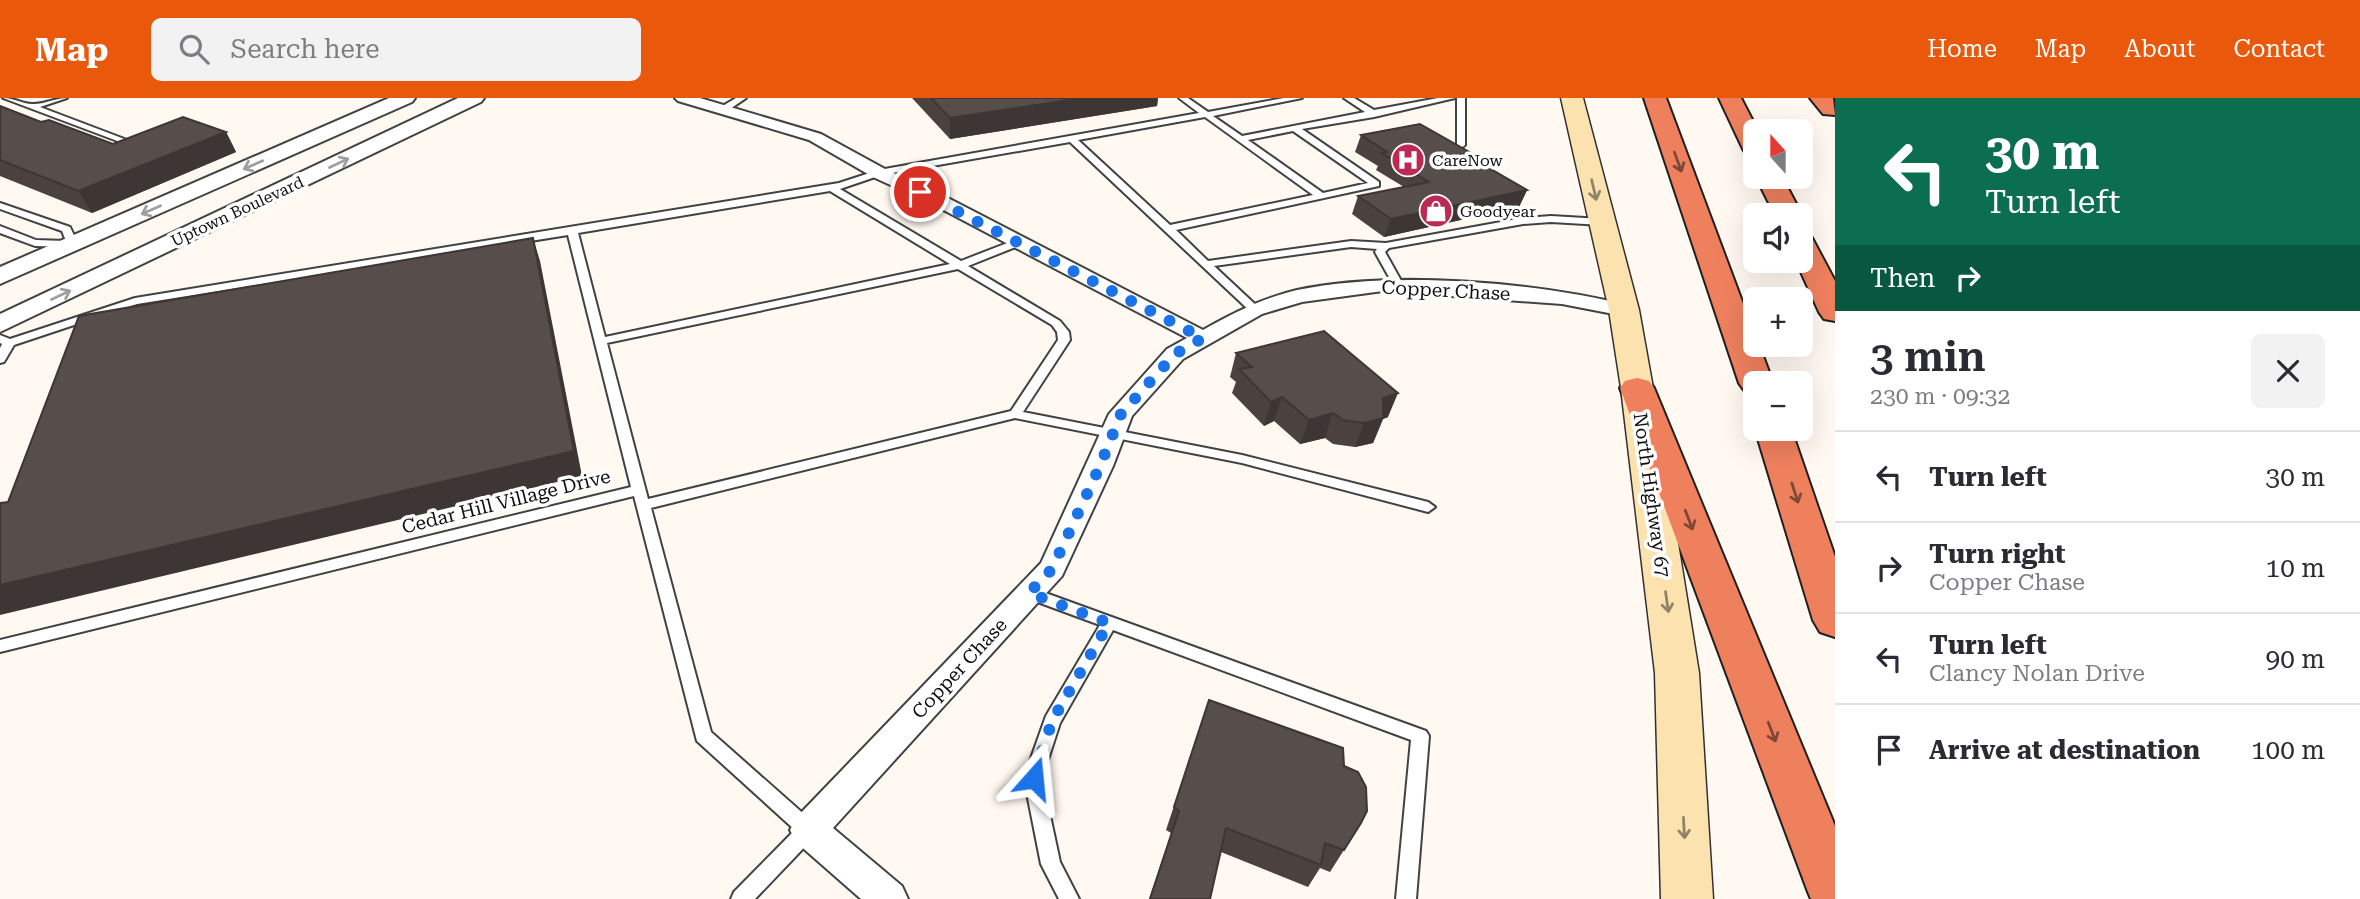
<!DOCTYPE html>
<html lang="en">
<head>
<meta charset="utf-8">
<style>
  :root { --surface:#fff; --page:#f2f2f3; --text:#2b2b33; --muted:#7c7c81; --line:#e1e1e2; --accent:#ea580c }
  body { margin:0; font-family:"Roboto Serif",serif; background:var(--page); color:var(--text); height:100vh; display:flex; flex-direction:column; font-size:26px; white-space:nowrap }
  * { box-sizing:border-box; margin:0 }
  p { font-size:23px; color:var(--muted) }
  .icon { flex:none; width:38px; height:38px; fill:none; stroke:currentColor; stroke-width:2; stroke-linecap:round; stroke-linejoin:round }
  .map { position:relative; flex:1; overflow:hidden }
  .sheet { display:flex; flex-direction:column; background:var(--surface); width:525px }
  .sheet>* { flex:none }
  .banner { background:#0b6e4f; color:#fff; overflow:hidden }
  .needle { width:46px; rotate:339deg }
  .fabs { position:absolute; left:1743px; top:21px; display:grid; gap:14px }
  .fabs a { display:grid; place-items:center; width:70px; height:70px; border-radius:10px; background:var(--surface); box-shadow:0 7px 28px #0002; font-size:35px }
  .pin { position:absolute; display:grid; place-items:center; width:60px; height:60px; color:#fff; margin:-30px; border:4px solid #fff; border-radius:50%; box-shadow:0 2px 7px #0007 }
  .me { position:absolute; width:77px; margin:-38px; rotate:18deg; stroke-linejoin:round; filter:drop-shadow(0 0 5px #0008) }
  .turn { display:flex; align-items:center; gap:24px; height:147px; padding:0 35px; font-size:32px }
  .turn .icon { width:91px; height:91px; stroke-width:2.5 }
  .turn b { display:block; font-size:49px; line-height:60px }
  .then { display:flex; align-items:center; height:66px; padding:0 35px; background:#0003; gap:14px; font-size:26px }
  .round { display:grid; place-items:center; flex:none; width:74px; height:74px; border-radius:10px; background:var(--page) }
  .head { display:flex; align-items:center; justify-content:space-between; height:119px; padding:0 35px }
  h1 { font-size:42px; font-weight:600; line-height:52px }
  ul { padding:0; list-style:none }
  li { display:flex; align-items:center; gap:21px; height:91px; padding:0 35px; border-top:2px solid var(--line) }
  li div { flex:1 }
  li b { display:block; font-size:26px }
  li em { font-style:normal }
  header { display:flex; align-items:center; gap:42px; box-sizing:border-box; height:98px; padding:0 35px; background:var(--accent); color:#fff }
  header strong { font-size:33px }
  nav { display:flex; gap:38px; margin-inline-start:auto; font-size:24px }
  .search { width:490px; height:63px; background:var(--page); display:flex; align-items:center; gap:18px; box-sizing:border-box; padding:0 24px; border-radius:10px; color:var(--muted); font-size:26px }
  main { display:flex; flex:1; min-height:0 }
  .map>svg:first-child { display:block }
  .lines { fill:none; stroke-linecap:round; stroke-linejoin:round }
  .service-casing { stroke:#424242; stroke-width:4 }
  .minor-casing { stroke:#424242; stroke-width:4 }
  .tertiary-casing { stroke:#424242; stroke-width:4 }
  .secondary-casing { stroke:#313131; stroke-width:3 }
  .motorway-casing { stroke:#202020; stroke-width:4 }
  .service { fill:#fff; fill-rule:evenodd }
  .minor { fill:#fff; fill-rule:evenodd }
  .tertiary { fill:#fff; fill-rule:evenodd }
  .secondary { fill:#fce2ae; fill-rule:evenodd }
  .motorway { fill:#ef805e; fill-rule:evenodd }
  .wall { fill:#4b4240 }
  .shaded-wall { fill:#3d3634 }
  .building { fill:#574d4b; stroke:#3d3634; stroke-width:2 }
  .oneway { stroke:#7f4836 }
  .oneway2 { stroke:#9f9f9f }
  .oneway3 { stroke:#918366 }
  .route { stroke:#1a73e8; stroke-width:12; stroke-dasharray:0 21.6 }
  .labels { text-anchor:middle; stroke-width:7; stroke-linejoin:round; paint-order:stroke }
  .far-poi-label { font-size:16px; fill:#0f0f0f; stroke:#fff; text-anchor:start }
  .far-street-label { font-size:16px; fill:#0f0f0f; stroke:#fff }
  .street-label { font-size:19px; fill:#0f0f0f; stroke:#fff }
</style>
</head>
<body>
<header>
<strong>Map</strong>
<div class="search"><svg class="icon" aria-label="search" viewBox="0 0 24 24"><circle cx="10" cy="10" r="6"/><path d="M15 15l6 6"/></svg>Search here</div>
<nav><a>Home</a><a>Map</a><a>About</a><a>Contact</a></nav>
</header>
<main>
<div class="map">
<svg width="1835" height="801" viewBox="0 0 1835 801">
  <rect width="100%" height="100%" fill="#fff9f1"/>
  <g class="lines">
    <defs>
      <g id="service">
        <path d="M3 0C15 0 22 6 32 6 42 7 55 0 67 0L40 9 135 45 128 47Z"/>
        <path d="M736 0H746L727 13H721V9Z"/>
        <path d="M1179 0H1188L1208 14 1284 0H1302L1213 18 1242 38 1365 14 1344 0H1354L1374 12 1438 0H1455L1374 19 1302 31 1379 84V88L1176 132 1208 163 1351 143 1386 145 1523 120 1551 118 1602 121 1607 124 1602 127 1551 124 1523 126 1389 150 1385 154 1404 188 1399 191 1394 188 1375 154 1377 151 1351 149 1214 168 1259 210V214H1251L1070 44 881 77 840 91 961 163 1015 142H1023V146L968 168 1060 223 1069 234 1070 242 1023 314 1242 357 1428 404 1435 409 1428 414 1242 365 1015 320 651 410 711 634 815 726 817 732 815 738 755 801H731L734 794 795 732 697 643 634 398 0 554V542L631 389 568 137 137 206 14 247 4 264 0 265V250L2 246 0 245V237L10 241 135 200 839 85 879 72 1199 15ZM1205 19 1313 97 1170 127 1078 42ZM1293 33 1368 85 1323 95 1248 42ZM830 93 950 166 605 239 578 135ZM958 171 1052 227 1057 234 1058 242 1011 313 648 401 607 245Z"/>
        <path d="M1457 0H1465V47L1461 50 1457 47Z"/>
        <path d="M0 105 70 129 78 146 73 149 35 148 0 135V128L36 142 66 143 62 133 0 111Z"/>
        <path d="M1029 489 1426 633 1429 638 1416 801H1396L1411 642 1113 532 1060 625 1042 680 1060 764 1079 801H1059L1041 766 1024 680 1046 618 1100 527 1024 499 1021 495 1024 491Z"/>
      </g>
      <path id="minor" d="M675 0H700L821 36 885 71 946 99 1203 232C1233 215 1263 200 1297 192 1393 172 1536 184 1631 208L1635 212 1631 216 1624 218 1562 206 1383 193 1302 204 1262 216 1183 261 1132 318 1113 368 1062 478 833 730 902 788 908 801H861L796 744 790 732 796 720 1041 465 1109 316 1167 251 1187 240 934 107 873 79 809 42 678 3Z"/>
      <g id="tertiary">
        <path d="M389 0H415L412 4 0 186V169Z"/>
        <path d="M458 0H484L481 4 0 234V216Z"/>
      </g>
      <path id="secondary" d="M1561 0H1583L1639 212 1653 290 1699 575 1713 801H1661L1655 575 1621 290 1609 212Z"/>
      <g id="motorway">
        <path d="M1644 0H1666L1755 238V247H1759L1773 285H1755V295L1744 292 1739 285Z"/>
        <path d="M1719 0H1741L1758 33H1755V58L1746 56 1743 51Z"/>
        <path d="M1810 0H1833L1835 17 1823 16Z"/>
        <path d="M1756 79H1782L1802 117 1801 118 1775 117Z"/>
        <path d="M1801 136 1811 138 1835 183V223L1824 221 1819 214 1796 163H1801Z"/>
        <path d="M1637 280 1649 283 1654 290 1835 728V801H1811L1808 794 1620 290 1625 283Z"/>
        <path d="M1755 331H1791L1835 459V539L1820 534 1813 522Z"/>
      </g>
    </defs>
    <use href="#service" class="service-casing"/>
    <use href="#minor" class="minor-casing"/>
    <use href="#tertiary" class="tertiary-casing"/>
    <use href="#secondary" class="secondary-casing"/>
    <use href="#motorway" class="motorway-casing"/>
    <use href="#service" class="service"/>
    <use href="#minor" class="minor"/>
    <use href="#tertiary" class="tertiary"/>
    <use href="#secondary" class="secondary"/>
    <use href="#motorway" class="motorway"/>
  </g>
  <g class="wall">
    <path d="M912 0H1158L1157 8 950 41Z"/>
    <path d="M0 8 41 24 113 46 226 34 236 54 92 115 0 78Z"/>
    <path d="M1361 37 1470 59 1527 92 1519 109 1384 139 1352 116 1358 98 1404 89 1376 72 1378 68 1355 54Z"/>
    <path d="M1236 255 1388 319 1383 321 1373 345 1355 349 1333 346 1325 340 1300 346 1274 323 1264 328 1232 295 1236 284 1230 279Z"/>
    <path d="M1209 602 1344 668 1361 725 1330 774 1320 770 1308 789 1221 754 1210 801H1149L1171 735 1166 732Z"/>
  </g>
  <g class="shaded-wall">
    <path d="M1083 0H1158L1157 8 950 41V20Z"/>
    <path d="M226 34 236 54 92 115 78 93Z"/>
    <path d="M1527 92 1519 109 1384 139 1391 121Z"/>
    <path d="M533 140 540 163 582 378 0 517V487Z"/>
    <path d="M1398 295 1388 319 1383 321 1373 345 1355 349 1364 325 1383 300Z"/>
    <path d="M1282 299 1274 323 1264 328 1271 304Z"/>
    <path d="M1333 315 1325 340 1300 346 1309 322Z"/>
  </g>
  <g class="building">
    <path d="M931 0H1083L950 20Z"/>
    <path d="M0 8 41 24 49 22 113 46 183 19 226 34 78 93 0 62Z"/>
    <path d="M1420 26 1471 55 1465 56 1527 92 1391 121 1358 98 1429 84 1382 55 1387 54 1361 37Z"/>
    <path d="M533 140 574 353 0 487V405L8 404 79 218Z"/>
    <path d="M1324 233 1398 295 1383 300V320L1364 325 1343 322 1333 315 1309 322 1282 299 1271 304 1239 271 1252 269 1236 255Z"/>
    <path d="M1209 602 1343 650 1344 668 1358 674 1366 689 1367 713 1361 725 1344 752 1325 745 1321 767 1226 730 1210 801H1150L1179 713 1174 709Z"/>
  </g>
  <defs><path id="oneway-shaft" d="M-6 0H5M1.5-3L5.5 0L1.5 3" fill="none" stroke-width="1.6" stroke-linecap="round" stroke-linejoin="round" transform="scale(1.75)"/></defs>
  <g class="oneway">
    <use href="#oneway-shaft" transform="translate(1678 64) rotate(70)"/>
    <use href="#oneway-shaft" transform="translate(1795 395) rotate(72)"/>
    <use href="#oneway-shaft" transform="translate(1689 422) rotate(69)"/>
    <use href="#oneway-shaft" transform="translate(1772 634) rotate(69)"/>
  </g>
  <g class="oneway2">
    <use href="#oneway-shaft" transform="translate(339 65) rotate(-25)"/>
    <use href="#oneway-shaft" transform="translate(253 67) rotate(156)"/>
    <use href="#oneway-shaft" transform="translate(151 112) rotate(156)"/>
    <use href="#oneway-shaft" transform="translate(61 197) rotate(-25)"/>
  </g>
  <g class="oneway3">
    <use href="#oneway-shaft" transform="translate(1594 92) rotate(77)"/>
    <use href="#oneway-shaft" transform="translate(1667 504) rotate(82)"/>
    <use href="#oneway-shaft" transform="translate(1684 730) rotate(87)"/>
  </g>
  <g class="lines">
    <path class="route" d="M920 94 1203 240 1175 256 1121 316 1100 368 1052 471 1029 495 1109 525 1052 623 1034 680"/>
  </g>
  <defs>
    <symbol id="hospital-disc" viewBox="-11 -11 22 22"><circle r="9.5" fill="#bb2a52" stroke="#fff"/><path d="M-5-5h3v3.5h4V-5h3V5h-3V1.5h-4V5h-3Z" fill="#fff"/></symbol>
    <symbol id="shop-disc" viewBox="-11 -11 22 22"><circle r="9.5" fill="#bb2a52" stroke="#fff"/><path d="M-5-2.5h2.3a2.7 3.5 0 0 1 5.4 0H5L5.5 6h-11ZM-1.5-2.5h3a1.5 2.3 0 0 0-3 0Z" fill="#fff"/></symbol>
  </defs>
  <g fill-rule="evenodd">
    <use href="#hospital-disc" x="1389" y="43" width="38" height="38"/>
    <use href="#shop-disc" x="1417" y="94" width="38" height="38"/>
  </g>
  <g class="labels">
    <g class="far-poi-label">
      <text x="1432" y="68">CareNow</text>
      <text x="1460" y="119">Goodyear</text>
    </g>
    <g class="far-street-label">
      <text transform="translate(237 113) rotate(-25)" y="6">Uptown Boulevard</text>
    </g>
    <g class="street-label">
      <text transform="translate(1446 192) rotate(3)" y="7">Copper Chase</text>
      <text transform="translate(1652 397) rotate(82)" y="7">North Highway 67</text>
      <text transform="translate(506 403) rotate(-14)" y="7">Cedar Hill Village Drive</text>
      <text transform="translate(959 570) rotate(-47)" y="7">Copper Chase</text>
    </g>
  </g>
</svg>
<div class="fabs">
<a><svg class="needle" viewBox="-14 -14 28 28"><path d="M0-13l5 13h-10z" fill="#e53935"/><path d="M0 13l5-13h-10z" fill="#7c7c81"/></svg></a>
<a><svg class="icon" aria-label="sound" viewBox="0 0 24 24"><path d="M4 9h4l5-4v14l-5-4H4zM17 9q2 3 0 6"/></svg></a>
<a>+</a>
<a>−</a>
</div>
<div class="pin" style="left:920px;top:94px;background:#d93025"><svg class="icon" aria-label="arrive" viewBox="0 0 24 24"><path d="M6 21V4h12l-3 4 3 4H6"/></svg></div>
<svg class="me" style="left:1034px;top:680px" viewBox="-20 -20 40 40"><path d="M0-17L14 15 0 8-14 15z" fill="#1a73e8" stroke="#fff" stroke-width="4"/></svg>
</div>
<section class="sheet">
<div class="banner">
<div class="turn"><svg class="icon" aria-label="left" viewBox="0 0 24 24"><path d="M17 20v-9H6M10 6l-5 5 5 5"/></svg><div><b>30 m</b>Turn left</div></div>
<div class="then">Then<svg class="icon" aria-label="right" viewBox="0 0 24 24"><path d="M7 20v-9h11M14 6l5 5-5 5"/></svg></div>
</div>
<div class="head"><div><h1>3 min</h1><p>230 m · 09:32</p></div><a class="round"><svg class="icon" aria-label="close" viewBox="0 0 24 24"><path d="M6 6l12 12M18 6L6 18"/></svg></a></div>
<ul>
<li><svg class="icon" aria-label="left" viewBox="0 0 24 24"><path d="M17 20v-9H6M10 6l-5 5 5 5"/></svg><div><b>Turn left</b></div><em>30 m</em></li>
<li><svg class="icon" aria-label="right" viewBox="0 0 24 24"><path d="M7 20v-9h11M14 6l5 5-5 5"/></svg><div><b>Turn right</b><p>Copper Chase</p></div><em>10 m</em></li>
<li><svg class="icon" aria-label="left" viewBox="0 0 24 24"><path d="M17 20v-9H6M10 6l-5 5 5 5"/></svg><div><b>Turn left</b><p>Clancy Nolan Drive</p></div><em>90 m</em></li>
<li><svg class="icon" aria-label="arrive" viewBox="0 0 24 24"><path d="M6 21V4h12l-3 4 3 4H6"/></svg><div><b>Arrive at destination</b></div><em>100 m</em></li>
</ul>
</section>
</main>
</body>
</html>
